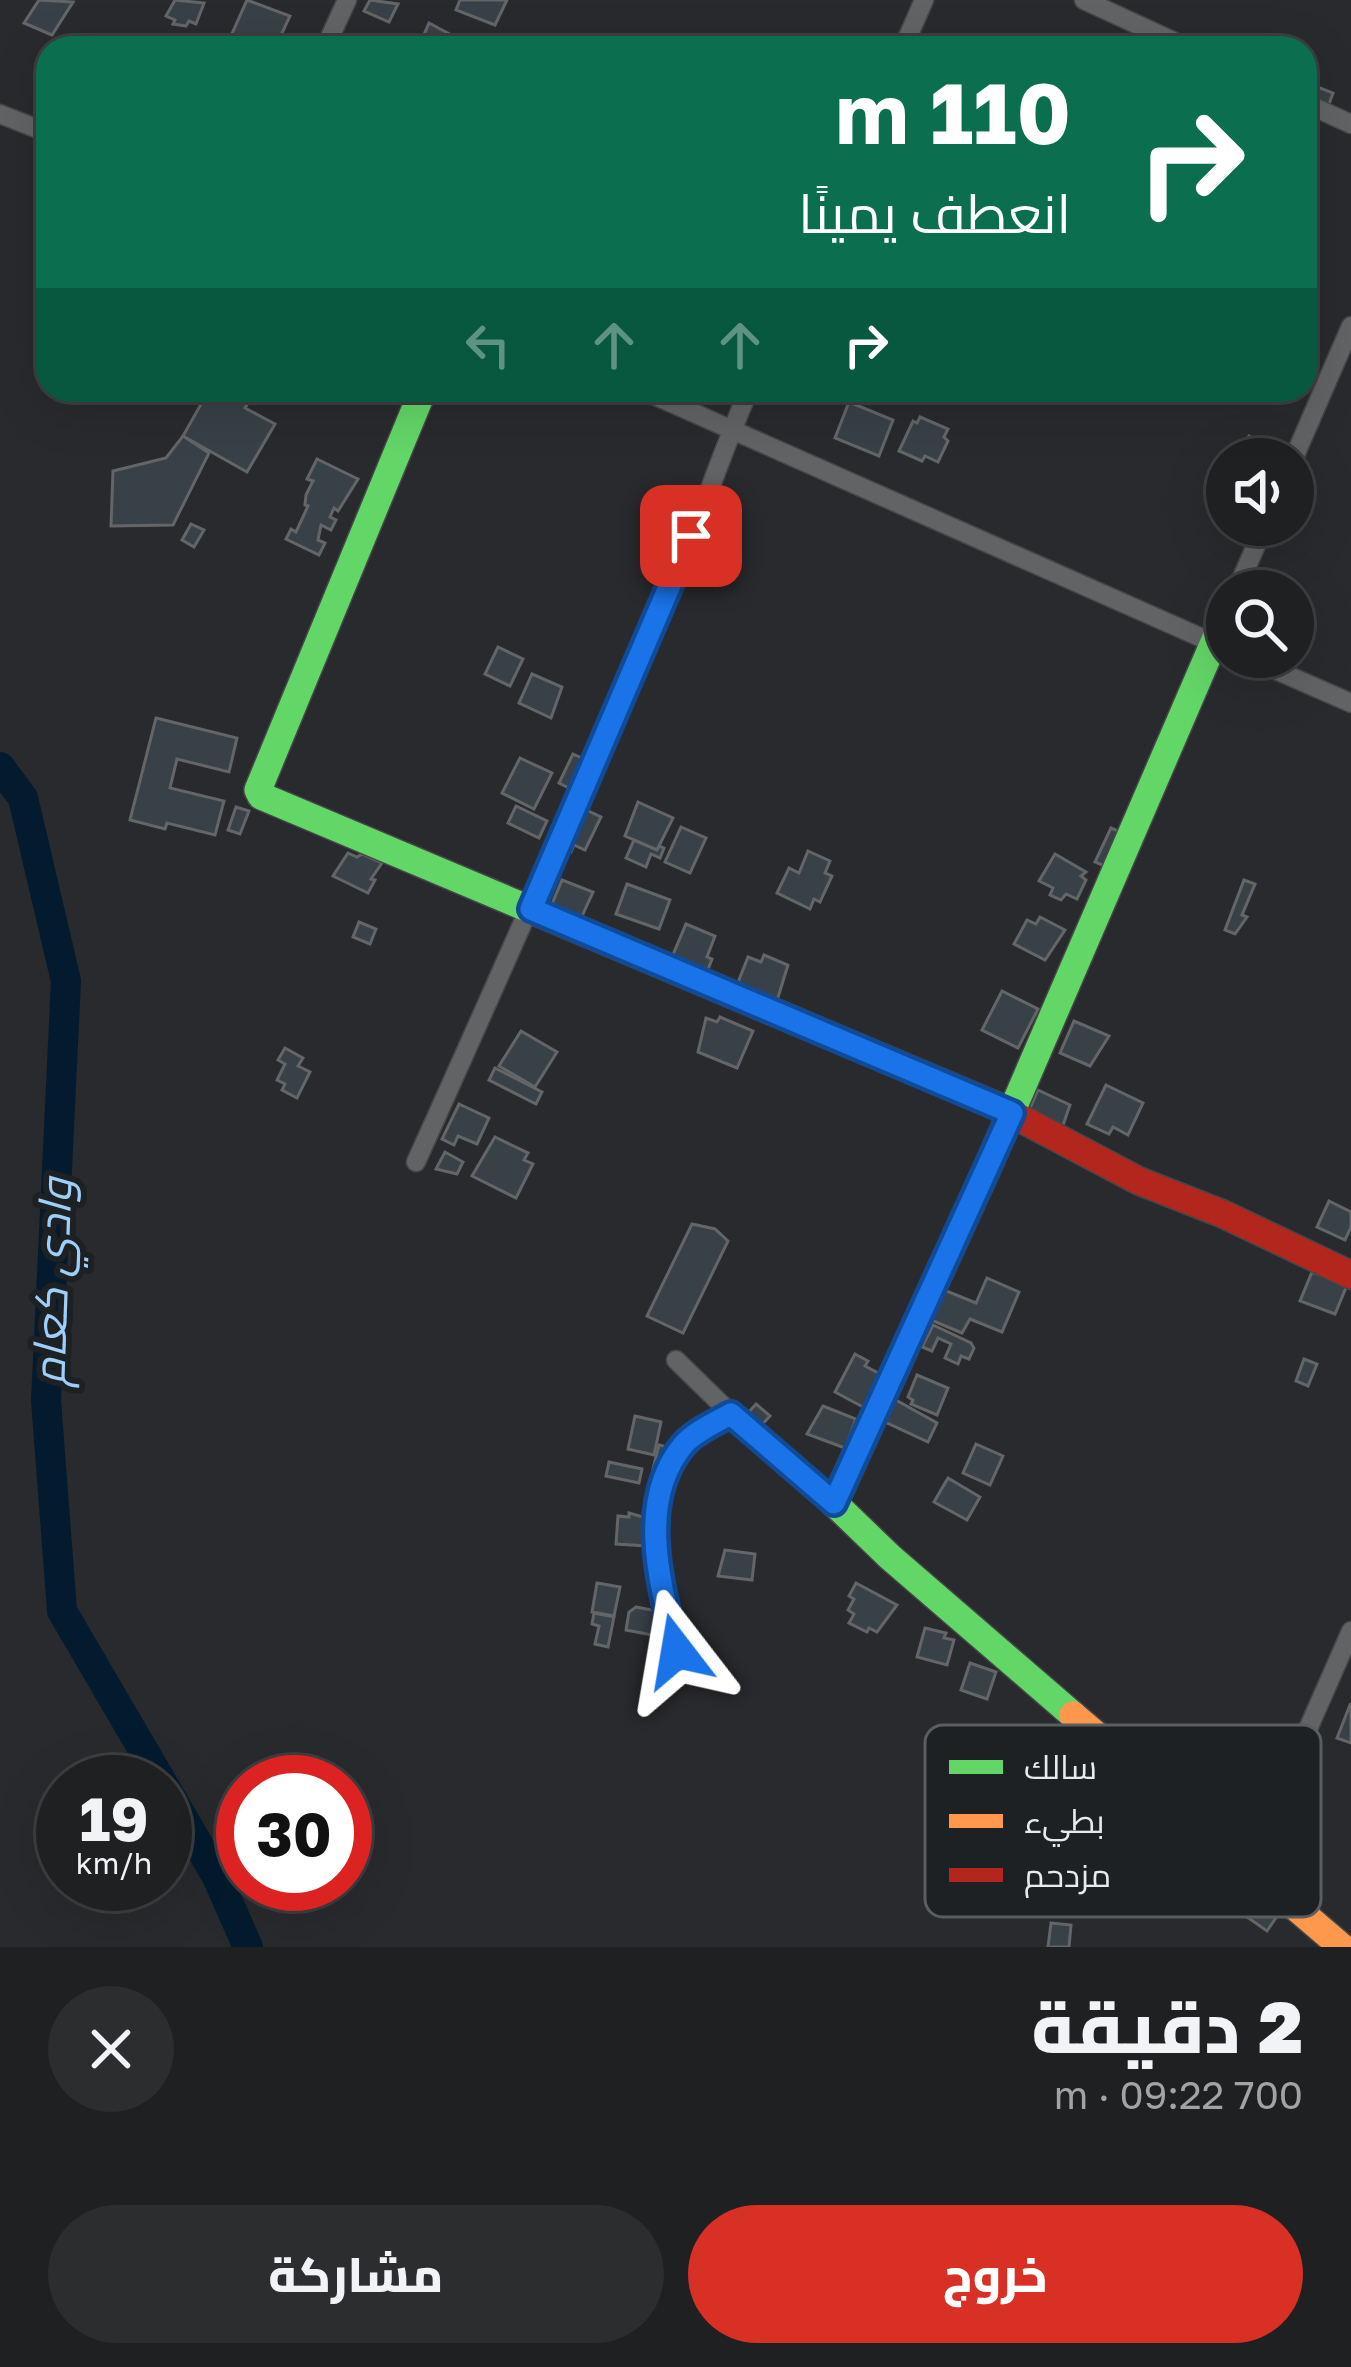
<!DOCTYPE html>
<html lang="ar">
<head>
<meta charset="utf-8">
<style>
  :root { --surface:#1e2022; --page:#2b2d2f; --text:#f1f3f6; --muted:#a1a3a5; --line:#3c3e40; --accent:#d93025 }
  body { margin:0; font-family:"Golos Text",Cairo,sans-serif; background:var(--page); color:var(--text); direction:rtl; height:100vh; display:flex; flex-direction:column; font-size:45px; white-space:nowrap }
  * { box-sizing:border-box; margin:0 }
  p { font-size:39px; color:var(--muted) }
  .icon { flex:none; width:66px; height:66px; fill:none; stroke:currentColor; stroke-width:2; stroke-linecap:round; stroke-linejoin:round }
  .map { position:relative; height:1947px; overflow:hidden; direction:ltr }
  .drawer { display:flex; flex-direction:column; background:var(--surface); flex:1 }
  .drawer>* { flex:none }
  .hud { position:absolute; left:36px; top:36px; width:1281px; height:366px; border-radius:36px; box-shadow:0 12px 48px #0002,0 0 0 3px var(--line); direction:rtl; background:#0b6e4f; color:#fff; overflow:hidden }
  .tools { position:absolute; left:1206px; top:438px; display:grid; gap:24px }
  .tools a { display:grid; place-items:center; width:108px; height:108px; border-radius:50%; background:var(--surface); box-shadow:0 12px 48px #0002,0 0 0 3px var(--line); font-size:60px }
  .speed { position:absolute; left:36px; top:1755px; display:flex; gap:24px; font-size:60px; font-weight:700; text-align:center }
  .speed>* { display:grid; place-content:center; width:156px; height:156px; border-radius:50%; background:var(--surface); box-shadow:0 12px 48px #0002,0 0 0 3px var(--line); line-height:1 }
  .speed small { font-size:30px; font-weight:400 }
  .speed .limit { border:18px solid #d22; background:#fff; color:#111 }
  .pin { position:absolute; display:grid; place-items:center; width:102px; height:102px; color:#fff; margin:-51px; border-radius:24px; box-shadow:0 6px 18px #0006 }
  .me { position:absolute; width:132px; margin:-66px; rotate:346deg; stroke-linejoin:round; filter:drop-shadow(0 0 9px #0008) }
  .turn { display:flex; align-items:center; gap:42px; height:252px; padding:0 48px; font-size:54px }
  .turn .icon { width:156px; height:156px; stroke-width:2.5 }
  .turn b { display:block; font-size:84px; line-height:102px }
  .lanes { display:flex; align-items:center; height:114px; padding:0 48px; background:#0003; justify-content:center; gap:60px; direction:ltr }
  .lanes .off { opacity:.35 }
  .round { display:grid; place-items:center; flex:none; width:126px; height:126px; border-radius:63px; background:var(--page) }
  .head { display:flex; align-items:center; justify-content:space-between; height:204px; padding:0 48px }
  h1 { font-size:72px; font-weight:800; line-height:90px }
  .cta { display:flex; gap:24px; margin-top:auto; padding:24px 48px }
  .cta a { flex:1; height:138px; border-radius:72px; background:var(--accent); color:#fff; font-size:48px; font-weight:800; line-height:138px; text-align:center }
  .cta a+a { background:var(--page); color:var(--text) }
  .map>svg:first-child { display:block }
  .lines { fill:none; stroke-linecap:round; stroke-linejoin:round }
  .river { stroke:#041b2f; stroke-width:30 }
  .building { fill:#384148; stroke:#636567; stroke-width:3 }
  .street-casing { stroke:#454648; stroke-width:21 }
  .fast-casing { stroke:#454648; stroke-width:30 }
  .slow-casing { stroke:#454648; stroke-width:30 }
  .jam-casing { stroke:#454648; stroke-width:30 }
  .street { stroke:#626364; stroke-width:18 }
  .fast { stroke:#63d668; stroke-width:27 }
  .slow { stroke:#ff974d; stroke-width:27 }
  .jam { stroke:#b3261e; stroke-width:27 }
  .route-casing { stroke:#114b97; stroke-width:30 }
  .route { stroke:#1a73e8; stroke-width:21 }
  .labels { text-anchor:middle; stroke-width:12; stroke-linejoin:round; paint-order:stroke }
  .water-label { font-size:45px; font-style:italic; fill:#9ecefa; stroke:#1d2124 }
  .key { fill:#1d2124; stroke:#5a5e60; stroke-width:3 }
  .key-label { font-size:33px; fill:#e8ebed }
</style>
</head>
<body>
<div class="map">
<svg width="1351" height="1947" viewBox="0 0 1351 1947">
  <rect width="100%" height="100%" fill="#282a2d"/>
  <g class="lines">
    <g class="river">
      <path d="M0 767 23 798 66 981 46 1400 62 1611 162 1782"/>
      <path d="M165 1787 217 1877 248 1947"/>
    </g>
  </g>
  <g class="building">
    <path d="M39 0 73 2 52 35 24 23Z"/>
    <path d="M175 0 204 3 196 24 189 21 186 26 173 24 175 20 166 16Z"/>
    <path d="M247 0 290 16 275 48 227 45Z"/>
    <path d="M370 0 398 4 389 22 364 11Z"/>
    <path d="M460 0H507L495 25 456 10Z"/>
    <path d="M429 23 457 38 453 48 423 37Z"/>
    <path d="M1305 82 1333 93 1328 107 1305 98Z"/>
    <path d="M209 390H256L245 408 275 424 247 472 183 436Z"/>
    <path d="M849 402 893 420 879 456 835 438Z"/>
    <path d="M920 417 948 429 944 437 948 441 938 462 925 456 922 461 899 451 913 421 917 423Z"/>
    <path d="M183 436 209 453 173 525 111 526 113 471 166 458Z"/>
    <path d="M1249 436 1288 454 1285 459H1238Z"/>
    <path d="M317 459 358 479 338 511 334 508 330 517 336 520 331 530 321 525 318 540 325 543 319 555 286 539 291 529 296 532 308 506 305 505 306 495 313 481 307 479Z"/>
    <path d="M191 524 204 530 194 547 182 540Z"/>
    <path d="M498 647 523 659 510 686 485 674Z"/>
    <path d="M532 674 562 687 551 718 519 703Z"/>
    <path d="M156 718 237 738 229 772 177 759 170 788 224 801 215 835 167 823 165 829 130 820Z"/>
    <path d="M573 754 586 760 571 789 559 783Z"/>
    <path d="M520 758 552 773 534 809 502 793Z"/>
    <path d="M638 802 673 818 657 850 625 836Z"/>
    <path d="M516 806 547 821 539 838 508 823Z"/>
    <path d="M236 807 249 811 240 834 228 830Z"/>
    <path d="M582 808 601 817 585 850 574 845 571 852 562 849Z"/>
    <path d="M681 827 706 838 690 873 665 862Z"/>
    <path d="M1111 828 1123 833 1107 867 1095 862Z"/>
    <path d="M634 840 657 850 659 846 664 848 660 858 651 854 646 867 626 858Z"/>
    <path d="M808 851 830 861 825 873 832 876 820 902 814 899 810 909 777 893 789 868 799 873Z"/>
    <path d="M348 853 357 857 362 854 382 863 371 879 375 880 368 893 333 876Z"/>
    <path d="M1055 854 1086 872 1081 876 1086 880 1077 899 1066 894 1061 900 1050 895 1053 888 1039 881Z"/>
    <path d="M562 880 593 892 577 927 552 904Z"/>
    <path d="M1244 880 1255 884 1242 915 1247 917 1235 934 1225 930Z"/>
    <path d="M627 884 670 900 659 929 616 914Z"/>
    <path d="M1040 917 1065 930 1045 960 1014 944 1027 920 1036 924Z"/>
    <path d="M359 922 376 929 370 944 353 937Z"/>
    <path d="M686 924 715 936 707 957 712 959 707 972 672 957Z"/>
    <path d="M764 955 788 965 775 1007 735 990 748 957 761 962Z"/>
    <path d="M1002 991 1038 1009 1018 1048 982 1030Z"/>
    <path d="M720 1017 753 1031 737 1068 698 1052 706 1018 717 1022Z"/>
    <path d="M1074 1021 1109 1036 1090 1066 1060 1053Z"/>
    <path d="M521 1031 557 1052 535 1087 499 1066Z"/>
    <path d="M285 1048 303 1058 298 1066 310 1072 297 1098 282 1090 285 1084 277 1080 285 1064 278 1060Z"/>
    <path d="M495 1068 542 1092 536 1104 489 1080Z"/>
    <path d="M1106 1085 1143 1103 1128 1135 1113 1127 1109 1134 1087 1124Z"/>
    <path d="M1038 1090 1070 1105 1061 1131 1027 1115Z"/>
    <path d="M459 1104 489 1118 477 1144 458 1136 454 1145 442 1139Z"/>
    <path d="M495 1137 528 1153 524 1160 533 1164 516 1198 472 1176Z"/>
    <path d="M445 1152 463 1162 457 1174 436 1169Z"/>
    <path d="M1329 1201 1351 1212V1227L1345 1240 1317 1227Z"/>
    <path d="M692 1224 715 1229 728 1241 683 1333 647 1316Z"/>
    <path d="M1312 1272 1347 1285 1335 1314 1300 1301Z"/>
    <path d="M987 1278 1019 1292 1002 1332 970 1319 962 1333 931 1320 944 1290 976 1303Z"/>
    <path d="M933 1325 971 1343 974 1348 969 1359 961 1356 958 1364 945 1358 951 1344 938 1338 932 1351 922 1347Z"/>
    <path d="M855 1354 868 1361 865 1366 880 1374 863 1407 835 1392Z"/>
    <path d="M1304 1359 1317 1364 1308 1386 1296 1381Z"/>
    <path d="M917 1375 948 1388 937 1415 911 1404 913 1400 908 1397Z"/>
    <path d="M894 1399 937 1423 928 1442 883 1421Z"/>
    <path d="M756 1404 770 1416 760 1427 746 1415Z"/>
    <path d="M823 1406 856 1419 845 1448 807 1434Z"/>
    <path d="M635 1416 661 1422 654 1455 628 1449Z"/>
    <path d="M976 1444 1003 1456 990 1485 963 1473Z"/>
    <path d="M659 1445 672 1448 666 1472 653 1469Z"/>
    <path d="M609 1462 642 1469 639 1483 606 1476Z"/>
    <path d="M948 1478 980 1497 967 1520 934 1502Z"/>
    <path d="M629 1513 650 1519 647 1546 616 1544 618 1516 629 1517Z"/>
    <path d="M725 1550 755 1554 752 1580 718 1576Z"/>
    <path d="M597 1583 620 1587 614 1616 592 1612Z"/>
    <path d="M856 1583 897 1605 877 1632 869 1628 867 1632 849 1623 854 1614 848 1610 854 1599 849 1596Z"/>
    <path d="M636 1607 657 1611 652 1635 626 1630 629 1612Z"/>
    <path d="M594 1613 614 1617 608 1647 595 1644 599 1626 592 1624Z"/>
    <path d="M925 1628 946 1633 944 1638 954 1640 947 1665 917 1657Z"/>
    <path d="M970 1663 996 1672 987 1699 961 1690Z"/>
    <path d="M1350 1705 1351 1706V1743L1337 1738Z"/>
    <path d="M1265 1893 1284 1906 1267 1931 1247 1917Z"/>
    <path d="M1051 1923 1071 1925 1069 1947H1048Z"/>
  </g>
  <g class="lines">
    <defs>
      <g id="street">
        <path d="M1084 0 1188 48"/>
        <path d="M325 48 347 0"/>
        <path d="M903 48 924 0"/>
        <path d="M1305 103 1351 124"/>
        <path d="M0 114 48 133"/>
        <path d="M642 390 1227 649"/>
        <path d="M1293 460 1351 326"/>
        <path d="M1236 591 1265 525"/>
        <path d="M1246 657 1351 703"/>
        <path d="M416 1162C504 968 589 772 675 577 702 515 722 451 749 390"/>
        <path d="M676 1360 755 1437 834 1503"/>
        <path d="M677 1651 654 1559 659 1507 668 1473 684 1444 731 1415"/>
        <path d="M1264 1870 1258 1847 1261 1836 1351 1631"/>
      </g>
      <g id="fast">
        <path d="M423 390 258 790 261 796 997 1106"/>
        <path d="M1073 1715 890 1557 834 1503 986 1171 1227 612"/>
      </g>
      <path id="slow" d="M1073 1715 1181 1807 1264 1870 1280 1894 1342 1947"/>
      <path id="jam" d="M997 1106 1139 1181 1223 1214 1351 1275"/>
    </defs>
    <use href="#street" class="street-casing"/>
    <use href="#fast" class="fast-casing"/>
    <use href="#slow" class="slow-casing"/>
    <use href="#jam" class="jam-casing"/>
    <use href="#street" class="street"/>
    <use href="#fast" class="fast"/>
    <use href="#slow" class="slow"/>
    <use href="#jam" class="jam"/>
  </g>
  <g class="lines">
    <defs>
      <path id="route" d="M677 1651C661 1587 635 1502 684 1444 696 1431 716 1422 731 1414L834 1503 1012 1113 531 909 691 536"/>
    </defs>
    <use href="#route" class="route-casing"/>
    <use href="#route" class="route"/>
  </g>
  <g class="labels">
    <g class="water-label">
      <text transform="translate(52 1282) rotate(-88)" y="16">وادي كعام</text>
    </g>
  </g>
  <rect x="925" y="1725" width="396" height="192" rx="18" class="key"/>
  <rect x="949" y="1760" width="54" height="14" fill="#63d668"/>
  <rect x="949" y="1814" width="54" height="14" fill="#ff974d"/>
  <rect x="949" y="1868" width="54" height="14" fill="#b3261e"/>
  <g class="key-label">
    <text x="1024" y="1779">سالك</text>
    <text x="1024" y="1833">بطيء</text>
    <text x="1024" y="1887">مزدحم</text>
  </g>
</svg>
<div class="tools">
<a><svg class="icon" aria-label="sound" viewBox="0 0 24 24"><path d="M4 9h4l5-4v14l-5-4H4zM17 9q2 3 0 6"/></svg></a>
<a><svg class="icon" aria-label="search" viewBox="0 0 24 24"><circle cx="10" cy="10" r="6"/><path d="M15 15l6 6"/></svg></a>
</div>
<div class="speed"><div>19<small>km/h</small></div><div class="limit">30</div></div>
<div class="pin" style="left:691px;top:536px;background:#d93025"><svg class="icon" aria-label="arrive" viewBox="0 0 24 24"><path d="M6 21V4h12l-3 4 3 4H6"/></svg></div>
<svg class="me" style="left:677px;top:1651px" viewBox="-20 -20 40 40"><path d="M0-17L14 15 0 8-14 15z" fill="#1a73e8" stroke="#fff" stroke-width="4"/></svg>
<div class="hud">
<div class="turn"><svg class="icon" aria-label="right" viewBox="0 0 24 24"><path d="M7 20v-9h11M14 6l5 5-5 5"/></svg><div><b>110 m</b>انعطف يمينًا</div></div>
<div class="lanes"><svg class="icon off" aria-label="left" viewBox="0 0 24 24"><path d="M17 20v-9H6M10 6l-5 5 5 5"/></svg><svg class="icon off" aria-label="ahead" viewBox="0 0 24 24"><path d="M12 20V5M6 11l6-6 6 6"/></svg><svg class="icon off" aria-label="ahead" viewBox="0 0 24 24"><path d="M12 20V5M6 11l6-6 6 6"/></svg><svg class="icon" aria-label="right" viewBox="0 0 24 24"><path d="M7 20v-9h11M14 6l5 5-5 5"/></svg></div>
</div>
</div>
<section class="drawer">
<div class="head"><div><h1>2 دقيقة</h1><p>700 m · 09:22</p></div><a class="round"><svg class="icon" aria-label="close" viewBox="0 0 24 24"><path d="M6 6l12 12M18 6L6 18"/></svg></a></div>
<div class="cta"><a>خروج</a><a>مشاركة</a></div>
</section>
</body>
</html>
